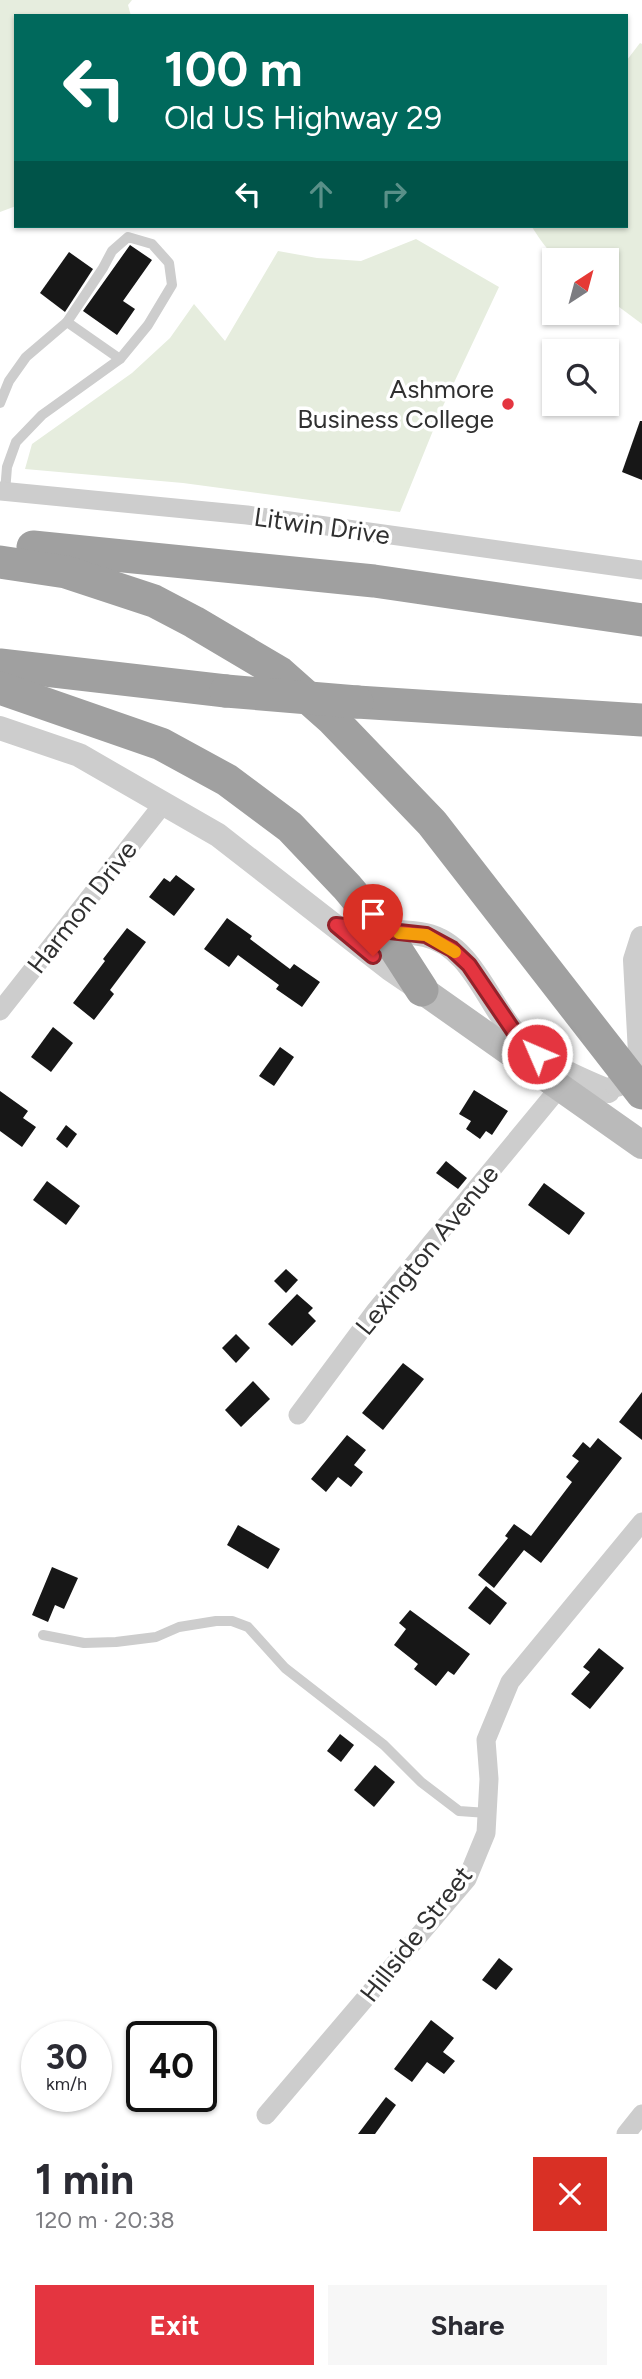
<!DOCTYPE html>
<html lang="en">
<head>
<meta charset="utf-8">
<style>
  :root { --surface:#fff; --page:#f7f7f7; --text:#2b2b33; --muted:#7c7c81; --accent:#e43540 }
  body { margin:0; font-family:Figtree,sans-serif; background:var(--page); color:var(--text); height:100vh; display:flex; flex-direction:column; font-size:26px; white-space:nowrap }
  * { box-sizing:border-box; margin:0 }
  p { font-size:23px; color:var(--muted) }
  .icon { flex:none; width:38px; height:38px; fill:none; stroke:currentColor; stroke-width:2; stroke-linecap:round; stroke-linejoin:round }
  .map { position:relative; height:2134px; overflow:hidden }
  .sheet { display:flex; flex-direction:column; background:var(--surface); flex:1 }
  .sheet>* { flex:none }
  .banner { position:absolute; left:14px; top:14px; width:614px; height:214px; border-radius:0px; box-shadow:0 2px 5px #0004; background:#00695c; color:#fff; overflow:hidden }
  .needle { width:46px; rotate:36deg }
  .fabs { position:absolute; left:542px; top:248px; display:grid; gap:14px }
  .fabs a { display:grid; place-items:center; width:77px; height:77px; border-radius:0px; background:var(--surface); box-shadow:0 2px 5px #0004; font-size:35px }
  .speed { position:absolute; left:21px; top:2021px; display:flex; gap:14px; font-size:35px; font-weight:700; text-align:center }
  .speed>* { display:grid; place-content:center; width:91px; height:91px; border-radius:50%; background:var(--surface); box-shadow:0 2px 5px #0004; line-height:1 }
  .speed small { font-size:18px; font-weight:400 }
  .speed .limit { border:4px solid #111; border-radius:10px; background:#fff; color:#111 }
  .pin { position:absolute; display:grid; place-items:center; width:60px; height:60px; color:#fff; margin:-72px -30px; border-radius:50% 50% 50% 0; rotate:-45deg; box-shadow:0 0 7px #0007 }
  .pin .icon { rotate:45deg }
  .me { position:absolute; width:77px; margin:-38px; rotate:315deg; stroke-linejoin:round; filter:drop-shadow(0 0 5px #0008) }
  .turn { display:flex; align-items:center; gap:24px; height:147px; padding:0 35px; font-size:32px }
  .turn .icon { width:91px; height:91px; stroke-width:2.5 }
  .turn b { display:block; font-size:49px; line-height:60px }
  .lanes { display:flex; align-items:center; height:66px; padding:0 35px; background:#0003; justify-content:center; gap:35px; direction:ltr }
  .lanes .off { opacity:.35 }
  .round { display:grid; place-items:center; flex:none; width:74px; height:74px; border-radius:0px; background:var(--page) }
  .head { display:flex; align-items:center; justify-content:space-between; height:119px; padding:0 35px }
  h1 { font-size:42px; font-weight:700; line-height:52px }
  .cta { display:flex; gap:14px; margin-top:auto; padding:14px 35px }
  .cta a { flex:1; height:80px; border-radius:0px; background:var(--accent); color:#fff; font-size:28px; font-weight:700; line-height:80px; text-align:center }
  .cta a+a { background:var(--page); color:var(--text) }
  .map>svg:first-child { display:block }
  .green { fill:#e6edde }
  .building { fill:#171717 }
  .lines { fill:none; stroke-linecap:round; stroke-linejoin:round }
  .service { stroke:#cdcdcd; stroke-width:10 }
  .minor { stroke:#cdcdcd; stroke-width:19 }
  .tertiary { stroke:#cdcdcd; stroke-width:24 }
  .secondary { stroke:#bababa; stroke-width:28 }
  .trunk { stroke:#a0a0a0; stroke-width:33 }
  .trunk-bridge { stroke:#a0a0a0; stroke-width:33 }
  .route-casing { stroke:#94222a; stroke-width:18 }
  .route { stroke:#e43540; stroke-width:12 }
  .slow { stroke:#f59e0b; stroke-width:12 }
  .poi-dot { fill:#e43540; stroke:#fff; stroke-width:2.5 }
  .labels { text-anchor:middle; stroke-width:7; stroke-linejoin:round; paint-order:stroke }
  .poi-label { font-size:26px; fill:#303030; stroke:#fff; text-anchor:end }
  .street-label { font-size:26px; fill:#303030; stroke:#fff }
</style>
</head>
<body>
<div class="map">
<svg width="642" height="2134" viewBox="0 0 642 2134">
  <rect width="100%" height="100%" fill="#fff"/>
  <g class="green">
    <path d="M0 0H132L128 5 131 16H16V206L0 212Z"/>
    <path d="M640 43 642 44V324L607 298V261C560 261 559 269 532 227L626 226 627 60Z"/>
    <path d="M416 239 499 287 443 406 400 512 183 483 25 469 32 444 132 373 170 338 194 304 225 341 278 251 317 258 361 261Z"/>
  </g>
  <g class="building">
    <path d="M130 245 152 260 123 301 135 309 117 335 83 311Z"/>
    <path d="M69 252 93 269 65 312 40 293Z"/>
    <path d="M640 421H642V480L622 472Z"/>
    <path d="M176 875 195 889 174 916 149 897 164 878 170 882Z"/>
    <path d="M227 918 252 936 250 939 290 969 294 964 320 982 302 1007 276 989 279 985 238 955 229 967 204 949Z"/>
    <path d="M127 928 146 942 110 990 114 994 94 1020 73 1003 105 961 103 959Z"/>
    <path d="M53 1027 73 1043 51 1072 31 1057Z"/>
    <path d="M280 1047 294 1057 274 1086 259 1076Z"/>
    <path d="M474 1090 508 1111 492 1135 486 1131 480 1139 466 1129 471 1121 459 1114Z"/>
    <path d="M0 1091 28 1111 23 1118 36 1127 22 1147 0 1131Z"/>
    <path d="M66 1125 77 1134 67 1148 56 1139Z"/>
    <path d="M446 1161 467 1178 458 1189 436 1173Z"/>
    <path d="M47 1181 80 1206 66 1225 33 1200Z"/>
    <path d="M544 1183 585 1213 569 1235 528 1205Z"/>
    <path d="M286 1269 298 1280 286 1293 274 1281Z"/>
    <path d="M297 1294 313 1308 308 1313 316 1321 292 1346 268 1324Z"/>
    <path d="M236 1334 250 1348 236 1363 222 1348Z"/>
    <path d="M403 1363 424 1379 383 1430 362 1413Z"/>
    <path d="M253 1381 270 1399 241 1427 225 1410Z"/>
    <path d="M642 1392V1440L619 1422Z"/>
    <path d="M347 1435 366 1450 354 1465 363 1472 351 1487 338 1477 326 1492 311 1479Z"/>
    <path d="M598 1438 622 1458 541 1563 524 1550 494 1588 478 1575 508 1538 505 1536 514 1524 531 1536 572 1482 566 1477 579 1461 572 1456 583 1442 590 1448Z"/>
    <path d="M238 1525 280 1549 268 1569 227 1545Z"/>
    <path d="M52 1567 78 1578 64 1609 55 1605 48 1622 32 1615Z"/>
    <path d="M486 1586 507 1603 490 1625 468 1608Z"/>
    <path d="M410 1610 470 1654 454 1675 448 1671 436 1686 414 1669 418 1664 394 1645 406 1629 399 1623Z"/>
    <path d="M599 1648 624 1668 590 1709 571 1694 590 1672 583 1667Z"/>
    <path d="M340 1734 354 1745 341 1762 327 1751Z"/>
    <path d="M375 1765 395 1782 374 1807 354 1790Z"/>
    <path d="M499 1958 513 1969 496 1990 482 1980Z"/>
    <path d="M431 2020 454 2038 443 2052 455 2061 444 2074 427 2062 412 2082 394 2069Z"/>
    <path d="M386 2097 396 2105 375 2134H358Z"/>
  </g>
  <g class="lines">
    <g class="service">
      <path d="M67 322 120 359"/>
      <path d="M0 403 9 381 26 357 67 322 103 268 112 251 128 237 152 244 169 263 172 285 148 325 120 359 42 415 16 442 7 467 5 492"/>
      <path d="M43 1635 84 1643 116 1642 156 1637 179 1627 216 1621H232L248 1627 285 1668 384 1745 421 1782 459 1811 487 1813"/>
    </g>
    <g class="minor">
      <path d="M0 491 247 515 642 570"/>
      <path d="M0 1011 164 803"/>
      <path d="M298 1415 376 1310 560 1087"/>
      <path d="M266 2115 467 1879 486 1833 489 1779 486 1740 510 1682 642 1522"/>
      <path d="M626 2134 642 2114"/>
    </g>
    <g class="tertiary">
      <path d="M0 728 79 755 218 835 390 969 415 986"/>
      <path d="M371 930C389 932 408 931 425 935 472 945 488 1005 517 1036 542 1064 575 1077 608 1091"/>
      <path d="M617 1085C628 1076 635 1067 640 1053L635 960 642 938"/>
    </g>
    <path class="secondary" d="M422 990 642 1145"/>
    <g class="trunk">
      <path d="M33 547 374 581 642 620"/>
      <path d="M0 562 66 572 154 601 194 622 280 673 333 720 432 823 642 1093"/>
      <path d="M0 665 226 691"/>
      <path d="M0 688 161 744 227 780 290 827 347 887 384 931 422 990"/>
      <path d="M357 702 642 720"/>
    </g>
    <path class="trunk-bridge" d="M226 691 357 702"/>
  </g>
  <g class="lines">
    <defs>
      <path id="route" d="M373 956 336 925 426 935 452 949 469 965 517 1036 537 1054"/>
    </defs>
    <use href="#route" class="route-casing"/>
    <use href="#route" class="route"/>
    <path class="slow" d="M399 933 426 935 455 952"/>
  </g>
  <circle class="poi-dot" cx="508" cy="404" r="7"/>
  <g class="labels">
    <g class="poi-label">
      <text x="494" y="398">Ashmore<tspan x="494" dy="30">Business College</tspan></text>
    </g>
    <g class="street-label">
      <text transform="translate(322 526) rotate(8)" y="9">Litwin Drive</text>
      <text transform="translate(82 907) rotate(-52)" y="9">Harmon Drive</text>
      <text transform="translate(427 1250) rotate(-51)" y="9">Lexington Avenue</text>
      <text transform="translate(416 1934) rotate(-52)" y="9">Hillside Street</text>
    </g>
  </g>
</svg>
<div class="fabs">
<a><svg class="needle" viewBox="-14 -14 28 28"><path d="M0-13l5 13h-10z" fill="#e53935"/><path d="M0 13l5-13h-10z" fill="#7c7c81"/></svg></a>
<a><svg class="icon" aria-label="search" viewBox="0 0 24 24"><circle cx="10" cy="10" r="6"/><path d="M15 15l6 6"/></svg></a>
</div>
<div class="speed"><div>30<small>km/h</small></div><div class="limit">40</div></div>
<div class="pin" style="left:373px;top:956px;background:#d93025"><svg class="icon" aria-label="arrive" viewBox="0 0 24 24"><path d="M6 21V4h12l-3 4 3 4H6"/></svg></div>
<svg class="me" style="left:537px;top:1054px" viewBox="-20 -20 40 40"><circle r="17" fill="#e43540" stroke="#fff" stroke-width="3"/><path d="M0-11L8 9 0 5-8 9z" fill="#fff"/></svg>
<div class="banner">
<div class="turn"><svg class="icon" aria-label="left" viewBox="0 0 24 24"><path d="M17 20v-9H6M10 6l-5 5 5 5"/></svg><div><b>100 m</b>Old US Highway 29</div></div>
<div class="lanes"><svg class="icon" aria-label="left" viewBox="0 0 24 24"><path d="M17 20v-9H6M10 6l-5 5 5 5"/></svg><svg class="icon off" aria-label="ahead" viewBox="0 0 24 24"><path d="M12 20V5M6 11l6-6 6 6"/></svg><svg class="icon off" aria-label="right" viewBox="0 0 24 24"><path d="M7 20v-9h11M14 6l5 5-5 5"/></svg></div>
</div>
</div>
<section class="sheet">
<div class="head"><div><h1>1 min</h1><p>120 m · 20:38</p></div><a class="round" style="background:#d93025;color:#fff"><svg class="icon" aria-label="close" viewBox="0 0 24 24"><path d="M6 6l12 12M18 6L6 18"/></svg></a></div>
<div class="cta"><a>Exit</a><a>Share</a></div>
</section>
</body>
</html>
